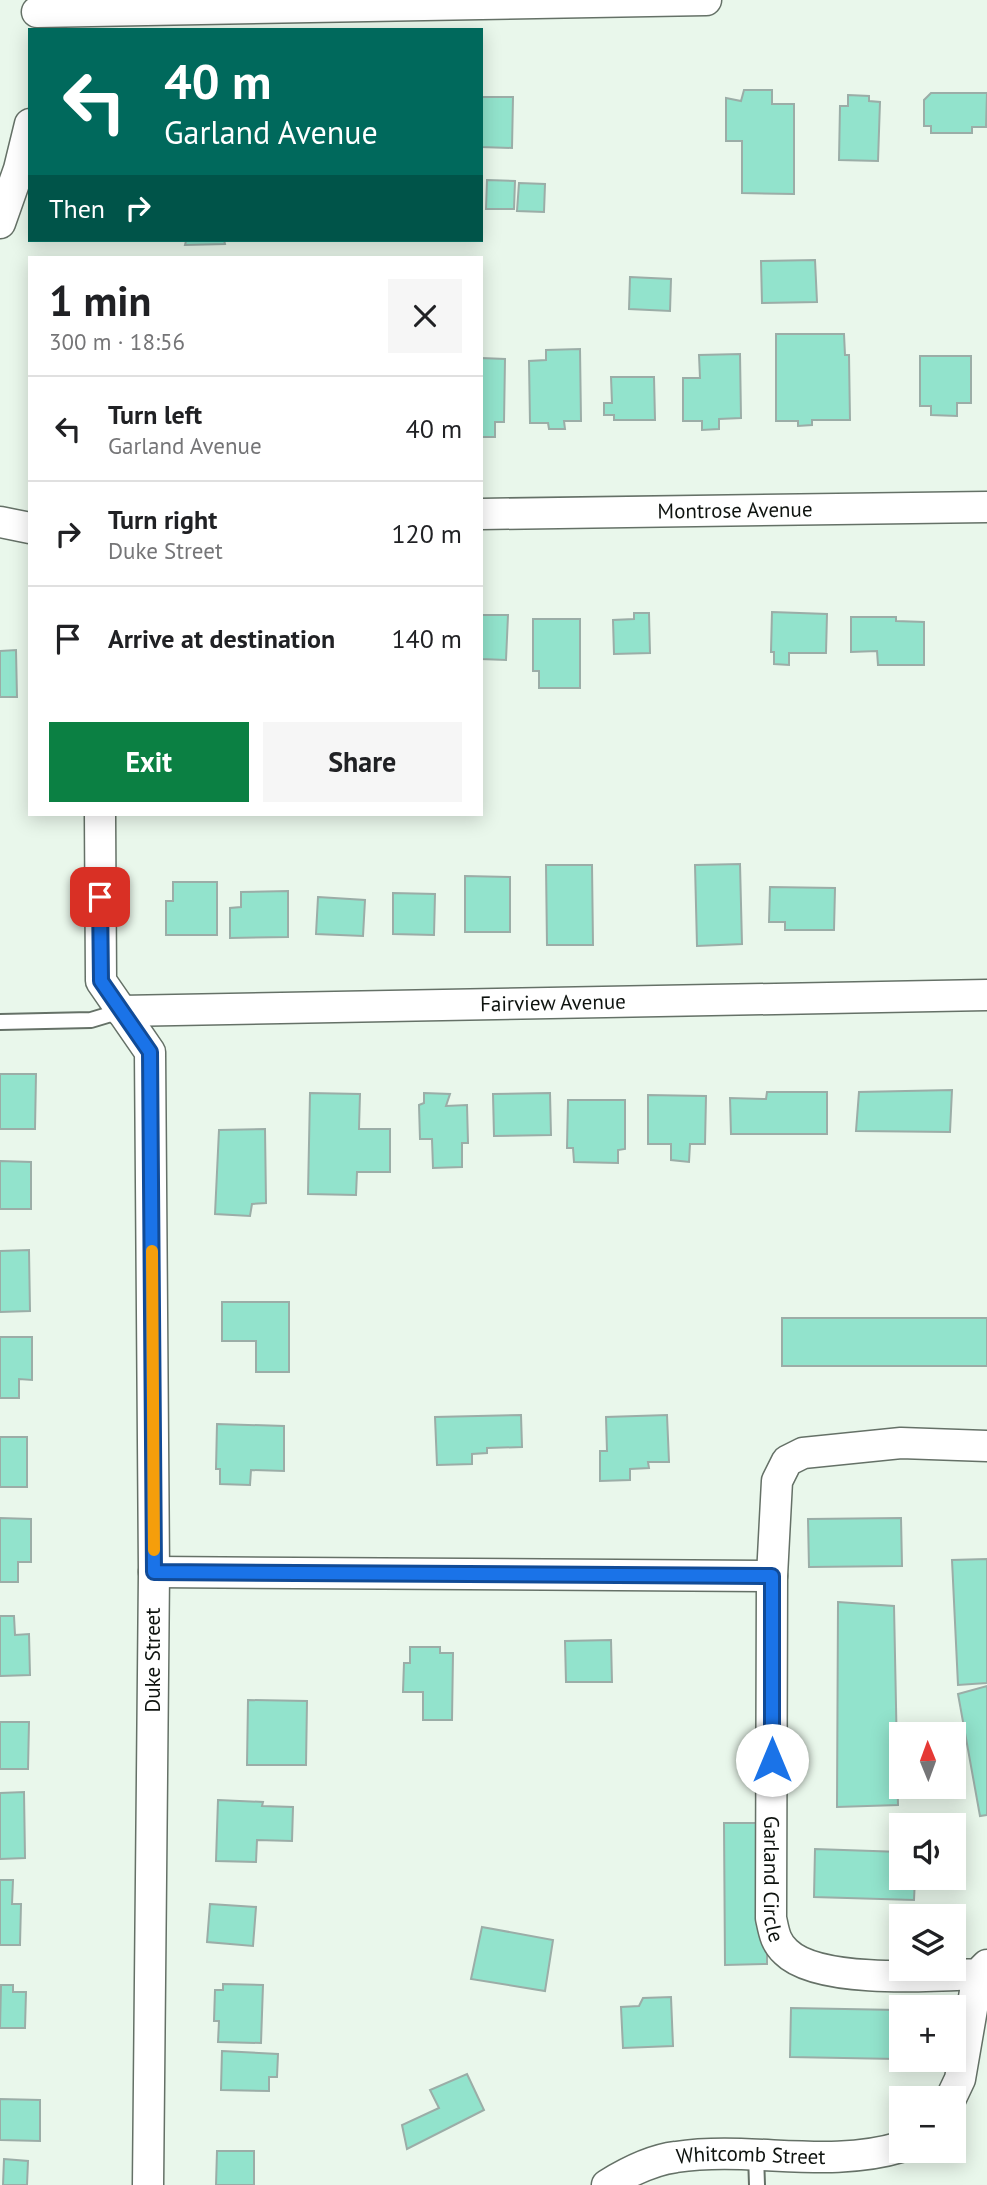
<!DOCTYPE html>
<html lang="en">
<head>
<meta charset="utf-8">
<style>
  :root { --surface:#fff; --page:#f6f6f6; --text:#202124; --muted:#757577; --line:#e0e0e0; --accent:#0b8043 }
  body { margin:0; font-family:"PT Sans",sans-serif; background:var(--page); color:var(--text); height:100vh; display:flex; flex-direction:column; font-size:26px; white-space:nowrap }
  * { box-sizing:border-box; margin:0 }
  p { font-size:23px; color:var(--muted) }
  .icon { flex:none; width:38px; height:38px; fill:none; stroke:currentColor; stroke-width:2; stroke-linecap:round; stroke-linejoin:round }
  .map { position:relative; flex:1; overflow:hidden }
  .side { position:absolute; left:28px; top:256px; width:455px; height:560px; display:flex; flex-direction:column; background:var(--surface); border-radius:0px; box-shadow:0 4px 18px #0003 }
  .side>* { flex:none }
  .hud { position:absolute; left:28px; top:28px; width:455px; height:214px; border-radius:0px; box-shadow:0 4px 18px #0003; background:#00695c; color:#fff; overflow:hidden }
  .needle { width:46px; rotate:359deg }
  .buttons { position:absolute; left:889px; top:1722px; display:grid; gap:14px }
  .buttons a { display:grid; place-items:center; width:77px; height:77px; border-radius:0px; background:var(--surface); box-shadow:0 4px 18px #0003; font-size:35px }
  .pin { position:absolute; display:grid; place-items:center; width:60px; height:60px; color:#fff; margin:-30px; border-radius:14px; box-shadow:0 4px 10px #0006 }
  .me { position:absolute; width:77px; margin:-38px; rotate:0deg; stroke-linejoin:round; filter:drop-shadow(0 0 5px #0008) }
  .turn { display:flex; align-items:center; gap:24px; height:147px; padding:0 21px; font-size:32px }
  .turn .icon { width:91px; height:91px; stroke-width:2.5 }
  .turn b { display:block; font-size:49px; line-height:60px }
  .then { display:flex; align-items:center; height:66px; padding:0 21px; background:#0003; gap:14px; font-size:26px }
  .round { display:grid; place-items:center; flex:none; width:74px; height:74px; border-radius:0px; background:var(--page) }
  .overview { display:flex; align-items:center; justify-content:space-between; height:119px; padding:0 21px }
  h1 { font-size:42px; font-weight:700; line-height:52px }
  .action { display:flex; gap:14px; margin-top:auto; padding:14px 21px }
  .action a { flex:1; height:80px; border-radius:0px; background:var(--accent); color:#fff; font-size:28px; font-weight:700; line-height:80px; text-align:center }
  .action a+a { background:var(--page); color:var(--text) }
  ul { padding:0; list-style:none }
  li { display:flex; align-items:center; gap:21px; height:105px; padding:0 21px; border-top:2px solid var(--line) }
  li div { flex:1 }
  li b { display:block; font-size:26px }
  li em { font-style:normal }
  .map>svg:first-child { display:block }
  .building { fill:#92e3cc; stroke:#9bada7; stroke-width:2 }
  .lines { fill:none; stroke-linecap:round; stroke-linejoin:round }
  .service-casing { stroke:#657167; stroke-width:18 }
  .minor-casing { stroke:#657167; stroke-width:33 }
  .service { stroke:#fff; stroke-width:14 }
  .minor { stroke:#fff; stroke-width:30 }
  .route-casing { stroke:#114b97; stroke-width:18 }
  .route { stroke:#1a73e8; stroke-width:12 }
  .slow { stroke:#f59e0b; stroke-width:12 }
  .labels { text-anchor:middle; stroke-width:5; stroke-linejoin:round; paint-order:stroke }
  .street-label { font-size:21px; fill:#0e130f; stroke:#fff }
</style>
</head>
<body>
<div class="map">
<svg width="987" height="2185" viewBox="0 0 987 2185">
  <rect width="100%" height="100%" fill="#e9f7eb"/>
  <g class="building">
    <path d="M744 90H772V104H794V194L742 193V141H726V98L741 101Z"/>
    <path d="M931 93H987L986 127H972V133H931V126H924V100Z"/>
    <path d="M848 95 869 96V101L880 102 878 161 839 160 840 106H848Z"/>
    <path d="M481 97H513L512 148 481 147Z"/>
    <path d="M487 180 515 181 514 209H486Z"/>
    <path d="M519 183 545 184 544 212 517 211Z"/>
    <path d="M178 240H224L225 244 185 245 186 241Z"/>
    <path d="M815 260 817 302 762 303 761 261Z"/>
    <path d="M630 277 671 279 670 311 629 309Z"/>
    <path d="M776 334H844L845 355H849L850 420H812V425L798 426V421H776Z"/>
    <path d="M580 349 581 421H564L565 429H549L548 423H530L529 361 546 360V350Z"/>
    <path d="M740 354 741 418 719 419V429L702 430V421H683V378H700L699 355Z"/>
    <path d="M920 356H971V403H957V416L931 415V406H920Z"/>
    <path d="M481 358 505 359 504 422H495V437H481Z"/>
    <path d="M611 377H654L655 420H614V415H604V403H612Z"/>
    <path d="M772 612 827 614 826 653H789V665L774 664V652H771Z"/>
    <path d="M634 613H649L650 653 614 654 613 620 634 619Z"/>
    <path d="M481 615H508L506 660 481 659Z"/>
    <path d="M851 617H896V621L924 622V665H878L877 651 851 652Z"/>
    <path d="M533 619H580V688H539V671H533Z"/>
    <path d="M16 650 17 697H0V651Z"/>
    <path d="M740 864 742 944 697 946 695 865Z"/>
    <path d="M546 865H592L593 945H547Z"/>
    <path d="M465 876 510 877V932H465Z"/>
    <path d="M173 882H217V935H166V901H173Z"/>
    <path d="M770 887 835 888 834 930H785V922H769Z"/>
    <path d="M288 891V937L230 938V908L241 907V892Z"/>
    <path d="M393 893 435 894 434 935 393 934Z"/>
    <path d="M318 897 365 900 363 936 316 934Z"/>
    <path d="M0 1074H36L35 1129H0Z"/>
    <path d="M952 1090 950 1132 856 1131 859 1092Z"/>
    <path d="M767 1092H827V1134H731L730 1098 766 1099Z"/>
    <path d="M310 1093 360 1094 359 1129H390V1172H357L356 1195 308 1194Z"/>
    <path d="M424 1093 450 1094 446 1106 467 1105 468 1143H462V1167L433 1168 432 1139H420L419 1105 424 1103Z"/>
    <path d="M550 1093 551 1135 494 1136 493 1094Z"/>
    <path d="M648 1095 706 1096 705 1144H690L689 1162 671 1160V1144H648Z"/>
    <path d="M568 1100H625V1149L618 1150V1163L574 1162 573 1148H567Z"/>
    <path d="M265 1129 266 1203 252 1204 250 1216 215 1214 219 1130Z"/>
    <path d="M0 1161 31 1162V1209H0Z"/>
    <path d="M29 1250 30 1311 0 1312V1251Z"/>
    <path d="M222 1302H289V1372H256V1341H222Z"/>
    <rect x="782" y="1318" width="205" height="48"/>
    <path d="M0 1337H32V1380L19 1379V1398H0Z"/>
    <path d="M521 1415 522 1447 487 1448V1453L472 1454V1464L437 1465 435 1417Z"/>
    <path d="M667 1415 669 1462H648L649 1468 630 1469V1480L600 1481V1451H607L606 1417Z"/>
    <path d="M217 1424 284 1426V1471L251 1470 250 1485 220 1484V1469H216Z"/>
    <rect x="0" y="1437" width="27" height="50"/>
    <path d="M0 1518 31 1519V1562H18V1582H0Z"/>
    <path d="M901 1518 902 1566 809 1567 808 1519Z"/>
    <path d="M987 1559V1683L958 1685 952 1560Z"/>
    <path d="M838 1602 894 1606 898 1805 837 1807Z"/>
    <path d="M0 1616H14L15 1635 29 1634 30 1675 0 1676Z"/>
    <path d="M611 1640 612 1682H566L565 1641Z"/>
    <path d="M410 1647H440V1653H453L452 1720H423V1692H403L404 1663H410Z"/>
    <path d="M987 1686V1815L980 1816 958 1694Z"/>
    <path d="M248 1700 307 1701 306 1765H247Z"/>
    <path d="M0 1722H29L28 1769H0Z"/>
    <path d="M24 1792 25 1858 0 1859V1793Z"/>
    <path d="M218 1800 263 1802 262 1806 293 1807 292 1841 257 1840 256 1862 216 1861Z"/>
    <path d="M724 1823H767V1964L725 1965Z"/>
    <path d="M815 1849 901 1852V1878H915L914 1900 814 1897Z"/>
    <path d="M0 1880H13L12 1904H21L20 1945H0Z"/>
    <path d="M210 1904 256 1907 253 1946 207 1942Z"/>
    <path d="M482 1927 553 1940 545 1991 471 1979Z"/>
    <path d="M223 1984 263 1985 261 2043 218 2042 219 2021H214L215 1990H223Z"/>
    <path d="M1 1985H13V1992H26L25 2028H0Z"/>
    <path d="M671 1997 673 2046 623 2048 621 2007 639 2006 643 1998Z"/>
    <path d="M791 2008 898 2010 897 2059 790 2057Z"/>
    <path d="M222 2051 278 2054 277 2077H269V2091L221 2090Z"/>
    <path d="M467 2074 484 2110 407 2149 402 2125 439 2108 430 2090Z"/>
    <path d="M0 2099 40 2100V2141L0 2140Z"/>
    <path d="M217 2151H254V2185H216Z"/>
    <path d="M4 2159 28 2161 27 2185H3Z"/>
  </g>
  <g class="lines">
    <defs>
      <g id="service">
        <path d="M0 1022 91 1020 121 1011"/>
        <path d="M756 2155 757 2185"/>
      </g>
      <g id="minor">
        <path d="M37 12 706 0"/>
        <path d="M0 223 19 169 30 124"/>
        <path id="s1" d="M481 514 987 507"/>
        <path d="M0 522 30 528"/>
        <path d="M100 814 101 981 150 1052 154 1572 148 2185"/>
        <path id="s2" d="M121 1011 987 995"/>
        <path id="s3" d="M987 1446 901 1443 803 1453 787 1461 777 1481 772 1576 771 1918C774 1932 775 1942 786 1952 818 1984 933 1976 978 1974L987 1965"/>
        <path d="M154 1572 772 1576"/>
        <path d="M951 2098 960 2079 978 1974"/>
        <path id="s4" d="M607 2185C628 2172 651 2160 676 2157 750 2146 829 2169 901 2147"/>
      </g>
    </defs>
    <use href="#service" class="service-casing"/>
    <use href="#minor" class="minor-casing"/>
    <use href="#service" class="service"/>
    <use href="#minor" class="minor"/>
  </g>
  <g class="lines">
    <defs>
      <path id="route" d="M100 897 101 981 150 1052 154 1572 772 1576V1760"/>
    </defs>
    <use href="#route" class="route-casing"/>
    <use href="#route" class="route"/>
    <path class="slow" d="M152 1251 154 1550"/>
  </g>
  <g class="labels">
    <g class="street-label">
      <text dy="7" stroke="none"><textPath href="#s1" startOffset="254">Montrose Avenue</textPath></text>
      <text dy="7" stroke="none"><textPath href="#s2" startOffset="432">Fairview Avenue</textPath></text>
      <text transform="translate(153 1660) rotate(-90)" y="7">Duke Street</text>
      <text dy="7" stroke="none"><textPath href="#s3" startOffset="623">Garland Circle</textPath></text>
      <text dy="7" stroke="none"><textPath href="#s4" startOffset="150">Whitcomb Street</textPath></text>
    </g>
  </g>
</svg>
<div class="buttons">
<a><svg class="needle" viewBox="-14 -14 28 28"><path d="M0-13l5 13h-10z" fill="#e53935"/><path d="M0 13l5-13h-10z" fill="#757577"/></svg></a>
<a><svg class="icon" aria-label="sound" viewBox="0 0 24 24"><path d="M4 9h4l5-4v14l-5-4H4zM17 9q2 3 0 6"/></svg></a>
<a><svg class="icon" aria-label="layers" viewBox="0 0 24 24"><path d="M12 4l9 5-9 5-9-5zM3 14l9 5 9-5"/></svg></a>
<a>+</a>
<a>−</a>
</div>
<div class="pin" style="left:100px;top:897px;background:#d93025"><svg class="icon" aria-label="arrive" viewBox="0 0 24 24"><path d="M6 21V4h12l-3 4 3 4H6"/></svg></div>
<svg class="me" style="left:772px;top:1760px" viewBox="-20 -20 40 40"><circle r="19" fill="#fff"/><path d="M0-13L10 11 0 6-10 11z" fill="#1a73e8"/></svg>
<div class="hud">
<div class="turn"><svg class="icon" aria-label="left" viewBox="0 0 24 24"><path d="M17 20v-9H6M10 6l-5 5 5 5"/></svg><div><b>40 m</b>Garland Avenue</div></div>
<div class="then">Then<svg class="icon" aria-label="right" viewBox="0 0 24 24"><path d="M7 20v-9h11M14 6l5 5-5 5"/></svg></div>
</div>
<section class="side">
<div class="overview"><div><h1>1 min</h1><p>300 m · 18:56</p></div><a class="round"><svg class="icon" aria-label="close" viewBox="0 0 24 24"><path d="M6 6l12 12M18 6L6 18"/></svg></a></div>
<ul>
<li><svg class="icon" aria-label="left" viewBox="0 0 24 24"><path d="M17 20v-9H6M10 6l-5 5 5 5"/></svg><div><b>Turn left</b><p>Garland Avenue</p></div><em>40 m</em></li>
<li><svg class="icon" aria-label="right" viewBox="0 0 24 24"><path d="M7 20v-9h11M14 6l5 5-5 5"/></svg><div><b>Turn right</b><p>Duke Street</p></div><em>120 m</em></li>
<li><svg class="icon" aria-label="arrive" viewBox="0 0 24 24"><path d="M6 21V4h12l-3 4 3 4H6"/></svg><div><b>Arrive at destination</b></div><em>140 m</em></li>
</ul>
<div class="action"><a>Exit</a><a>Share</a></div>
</section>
</div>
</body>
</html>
